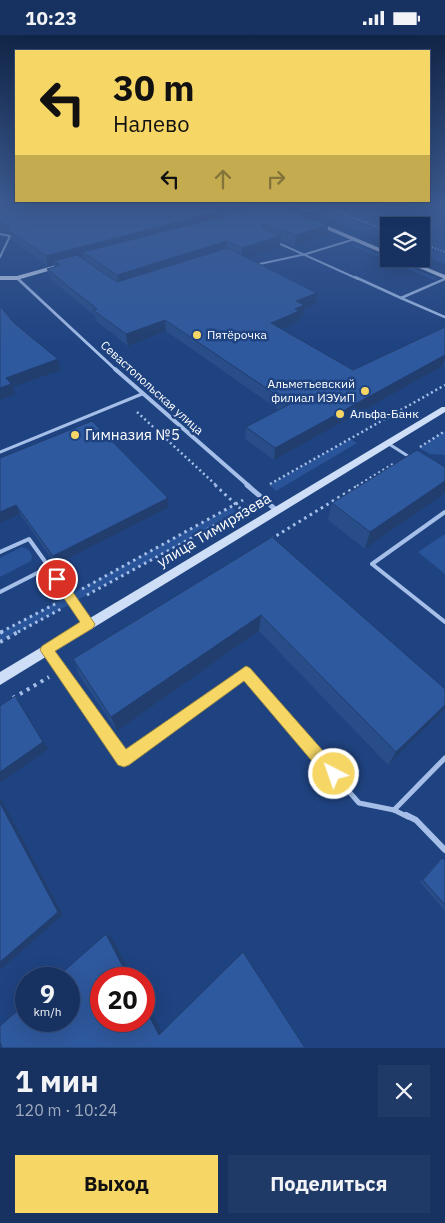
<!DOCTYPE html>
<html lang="ru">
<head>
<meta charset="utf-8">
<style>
  :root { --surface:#173261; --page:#203a67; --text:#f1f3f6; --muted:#9eaabd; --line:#364d76; --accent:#f6d665 }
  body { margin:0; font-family:"IBM Plex Sans",sans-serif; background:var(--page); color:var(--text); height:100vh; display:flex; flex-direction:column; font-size:19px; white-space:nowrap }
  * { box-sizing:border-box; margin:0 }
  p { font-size:16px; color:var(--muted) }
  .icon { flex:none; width:28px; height:28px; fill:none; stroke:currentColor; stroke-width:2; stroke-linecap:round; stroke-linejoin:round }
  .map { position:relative; height:1013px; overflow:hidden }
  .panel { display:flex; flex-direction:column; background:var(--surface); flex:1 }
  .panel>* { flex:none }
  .guide { position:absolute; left:15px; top:15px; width:415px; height:152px; border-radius:0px; box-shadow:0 5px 20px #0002,0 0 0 1px var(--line); background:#f6d665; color:#111; overflow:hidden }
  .buttons { position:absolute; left:380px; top:182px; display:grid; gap:10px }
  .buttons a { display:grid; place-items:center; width:50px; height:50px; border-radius:0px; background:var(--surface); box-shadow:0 5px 20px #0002,0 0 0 1px var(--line); font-size:25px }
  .speed { position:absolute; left:15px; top:932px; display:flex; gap:10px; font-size:25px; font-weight:700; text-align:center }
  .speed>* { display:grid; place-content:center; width:65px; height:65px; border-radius:50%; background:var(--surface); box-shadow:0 5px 20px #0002,0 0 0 1px var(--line); line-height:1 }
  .speed small { font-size:12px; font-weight:400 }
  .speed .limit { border:8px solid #d22; background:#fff; color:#111 }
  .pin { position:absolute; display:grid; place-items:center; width:42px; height:42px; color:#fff; margin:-21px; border:2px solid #fff; border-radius:50%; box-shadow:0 1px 5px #0007 }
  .me { position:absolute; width:55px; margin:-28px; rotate:319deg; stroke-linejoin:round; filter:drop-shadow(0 0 4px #0008) }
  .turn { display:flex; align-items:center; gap:18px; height:105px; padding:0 15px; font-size:22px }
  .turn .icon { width:65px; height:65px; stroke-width:2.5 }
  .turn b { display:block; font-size:35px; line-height:42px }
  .lanes { display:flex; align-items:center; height:48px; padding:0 15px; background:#0003; justify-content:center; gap:25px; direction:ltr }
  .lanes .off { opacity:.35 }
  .round { display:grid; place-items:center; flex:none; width:52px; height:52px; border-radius:0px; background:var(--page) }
  .head { display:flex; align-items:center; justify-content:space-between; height:85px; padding:0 15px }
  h1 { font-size:30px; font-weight:800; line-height:38px }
  .primary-button { display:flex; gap:10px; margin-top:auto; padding:10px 15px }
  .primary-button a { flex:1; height:58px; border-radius:0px; background:var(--accent); color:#111; font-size:20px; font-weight:800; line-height:58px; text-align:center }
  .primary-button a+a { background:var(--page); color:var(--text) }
  .status { display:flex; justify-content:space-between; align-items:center; height:35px; padding:0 25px; background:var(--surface); direction:ltr }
  .status svg { height:14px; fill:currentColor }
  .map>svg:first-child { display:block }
  .green { fill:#295499 }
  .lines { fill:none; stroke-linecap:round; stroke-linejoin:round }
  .path-far3 { stroke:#a5bfe8; stroke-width:2; stroke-dasharray:1 2; stroke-linecap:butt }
  .path-far2 { stroke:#a5bfe8; stroke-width:2.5; stroke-dasharray:2 3; stroke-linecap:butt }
  .path-far1 { stroke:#a5bfe8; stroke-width:3; stroke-dasharray:2.5 4; stroke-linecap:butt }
  .path { stroke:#a5bfe8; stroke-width:4; stroke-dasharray:3 5; stroke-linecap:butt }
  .lane-far5 { stroke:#a5bfe8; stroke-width:2 }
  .lane-far4 { stroke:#a5bfe8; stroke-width:2.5 }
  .lane-far3 { stroke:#a5bfe8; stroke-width:3 }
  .lane-far2 { stroke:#a5bfe8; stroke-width:4 }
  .lane-far1 { stroke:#a5bfe8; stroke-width:5 }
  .lane { stroke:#a5bfe8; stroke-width:6 }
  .street-far2 { stroke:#a5bfe8; stroke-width:3 }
  .street-far1 { stroke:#a5bfe8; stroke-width:4 }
  .street { stroke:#a5bfe8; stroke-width:5 }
  .secondary { fill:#cfdef7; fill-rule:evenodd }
  .wall { fill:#284d88; fill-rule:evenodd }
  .shaded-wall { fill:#213e6f }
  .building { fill:#2f599e; stroke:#213e6f }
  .route { fill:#f6d665; stroke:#a08b42 }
  .poi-dot { fill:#f6d665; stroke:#1f4381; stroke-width:2 }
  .labels { text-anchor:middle; stroke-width:5; stroke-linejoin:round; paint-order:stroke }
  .far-poi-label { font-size:12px; fill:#fff; stroke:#1f4381; text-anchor:start }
  .far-street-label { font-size:12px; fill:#fff; stroke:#1f4381 }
  .poi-label { font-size:15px; fill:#fff; stroke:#1f4381; text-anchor:start }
  .street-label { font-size:15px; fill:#fff; stroke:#1f4381 }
</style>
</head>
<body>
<div class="status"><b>10:23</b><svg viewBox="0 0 49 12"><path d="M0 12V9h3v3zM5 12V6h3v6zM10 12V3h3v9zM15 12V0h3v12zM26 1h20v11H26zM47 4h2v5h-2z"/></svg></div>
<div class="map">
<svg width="445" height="1013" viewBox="0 0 445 1013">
  <rect width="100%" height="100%" fill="#1f4381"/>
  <g class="green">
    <path d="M298 170H445V229L421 220V191H389V207Z"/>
    <path d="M355 209 436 243 435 245 350 210Z"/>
    <path d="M445 396V420L430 419 419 413Z"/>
    <path d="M350 404 357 408 276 456 269 450Z"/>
    <path d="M231 472 238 478 0 607V598Z"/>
    <path d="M445 499V539L418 517Z"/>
    <path d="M22 512 29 515 32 521 31 526 0 542V523Z"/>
  </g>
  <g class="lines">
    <g class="path-far3">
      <path d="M243 170 253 172"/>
      <path d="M294 170 309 176"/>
      <path d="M319 170 389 196"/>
      <path d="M250 177 246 175 262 171 267 173"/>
      <path d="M218 183 246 175"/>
      <path d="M421 208 445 217"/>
    </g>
    <g class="path-far2">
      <path d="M137 377 217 451"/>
      <path d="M420 412 445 396"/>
      <path d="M270 449 445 350"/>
      <path d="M357 451 393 429"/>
    </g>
    <g class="path-far1">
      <path d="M215 450 242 475"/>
      <path d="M271 504 359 450"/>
      <path d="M82 554 243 465"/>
      <path d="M87 560 219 488"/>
      <path d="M1 597 57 568"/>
      <path d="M18 597 61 574"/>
    </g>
    <g class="path">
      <path d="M0 598 3 596"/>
      <path d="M0 607 20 596"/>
      <path d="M13 663 49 642"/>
    </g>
    <g class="lane-far5">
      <path d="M0 199 10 201 0 222"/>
      <path d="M276 207 358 244"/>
      <path d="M255 230 306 219 355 204"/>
    </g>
    <g class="lane-far4">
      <path d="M355 242 401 263 445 244"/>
      <path d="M401 263 445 282"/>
    </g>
    <g class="lane-far3">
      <path d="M389 409 411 423"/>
      <path d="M0 417 142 359"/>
    </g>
    <g class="lane-far2">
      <path d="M445 477 372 529 445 587"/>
      <path d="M0 517 29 504 49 532"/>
      <path d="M0 557 49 532 89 589"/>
    </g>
    <g class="lane-far1">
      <path d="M47 616 124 725 245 637 359 768 394 775 408 782"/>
      <path d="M394 775 445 723"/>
    </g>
    <path class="lane" d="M406 780 416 785 445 815"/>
    <path class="street-far2" d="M17 243 117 336"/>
    <path class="street-far1" d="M115 334 249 451"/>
    <path class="street" d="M247 450 276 475"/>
    <g class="secondary">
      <path d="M314 187H318L389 217V221L314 189Z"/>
      <path d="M398 224H405L445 240V244Z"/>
      <path d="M60 229 63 231 62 232 17 245H0V241H17Z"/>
      <path d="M442 372H445V377L0 650V637Z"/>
    </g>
  </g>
  <g class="wall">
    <path d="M0 170 221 176V182L328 190 327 200 295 211 280 205V212L247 222 316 269 304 274 303 281 298 284V287L282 294 353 335 445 292V332L443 331 274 425 245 404 246 392 279 375 166 296 128 311 96 286 95 281 50 244 47 234 55 232 54 229 48 231 11 205 10 198 1 196 0 197ZM84 221 85 225 80 222Z"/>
    <path d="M0 423 169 472 56 530 20 479 0 488Z"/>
    <path d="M445 432V458L365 514 328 485 332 468Z"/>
    <path d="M272 502 443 676 388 730 259 596 117 696 79 640 73 624Z"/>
    <path d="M442 823 445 825V876L420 847 439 825Z"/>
  </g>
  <g class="shaded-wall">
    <path d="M221 176V185L83 217 84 221 57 228 54 226V229L48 231 46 221Z"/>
    <path d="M265 189V199L262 190Z"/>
    <path d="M328 190 327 200 295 211 296 200Z"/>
    <path d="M281 201 280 212 242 224V213Z"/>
    <path d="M227 206V217L119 252 117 240Z"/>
    <path d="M317 258 316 269 304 274 303 281 298 284V287L270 299 271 288 296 266Z"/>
    <path d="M165 285 166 296 128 311 126 299Z"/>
    <path d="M445 320V324L443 331 274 425 275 413Z"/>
    <path d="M58 324 61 335 13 352 15 360 0 365V353L6 343Z"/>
    <path d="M445 446V458L365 514 370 497Z"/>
    <path d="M168 463 169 472 56 530 53 521Z"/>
    <path d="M16 470 20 479 0 488V477Z"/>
    <path d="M261 580 259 596 117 696 111 682Z"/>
    <path d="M20 669 48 714 0 748V737Z"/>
    <path d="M445 670V673L443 676 388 730 396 717Z"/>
    <path d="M0 762 63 880 0 935Z"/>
    <path d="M106 899 112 903 134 944H129Z"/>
    <path d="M144 963 163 999 159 1000 144 971Z"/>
  </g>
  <g class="building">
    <path d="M0 170H209L221 176 46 221 9 196V190L0 188Z"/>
    <path d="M269 170H278L328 190 296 200 265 189 262 190 263 194 281 201 242 213 227 206 117 240 83 217Z"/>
    <path d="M228 213 317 258 296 266 304 270 295 274 299 276 271 288 353 335 445 292V320L275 413 246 392 290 369 165 285 126 299 93 275 97 274 47 234 60 230 54 226 77 220 117 247Z"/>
    <path d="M0 271 14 288 58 324 6 343 11 349 0 353Z"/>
    <path d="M92 386 168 463 53 521 16 470 0 477V423Z"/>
    <path d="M417 415 445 432V446L370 497 332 468Z"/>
    <path d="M272 502 445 654V670L396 717 261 580 111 682 73 624Z"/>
    <path d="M15 661 43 707 0 737V671Z"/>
    <path d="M0 768 58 877 0 927Z"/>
    <path d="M442 823 445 825V870L423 845Z"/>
    <path d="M106 899 129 944H101V986H144V971L159 1000 243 917 305 1013H2L0 1007V991L26 968V986H69V944H55Z"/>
  </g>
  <linearGradient id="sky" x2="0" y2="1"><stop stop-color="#112547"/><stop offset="0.54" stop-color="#3c5b92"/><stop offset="1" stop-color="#3c5b92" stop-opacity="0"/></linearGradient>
  <rect width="445" height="312" fill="url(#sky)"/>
  <path class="route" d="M57 539 61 540 95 589 93 593 55 616 126 714 246 631 250 633 339 734 342 739 339 745 334 747 328 745 244 646 129 730 124 732 118 730 40 615 42 611 80 587 51 544Z"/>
  <g class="poi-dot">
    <circle cx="197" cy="300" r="5"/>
    <circle cx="365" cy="356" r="5"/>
    <circle cx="340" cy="379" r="5"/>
    <circle cx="75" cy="400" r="5"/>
  </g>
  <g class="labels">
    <g class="far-poi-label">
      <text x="207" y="304">Пятёрочка</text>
      <text x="355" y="353" text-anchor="end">Альметьевский<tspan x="355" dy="14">филиал ИЭУиП</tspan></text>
      <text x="350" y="383">Альфа-Банк</text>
    </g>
    <g class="far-street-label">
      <text transform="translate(152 353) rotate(42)" y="4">Севастопольская улица</text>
    </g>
    <g class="poi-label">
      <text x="85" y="405">Гимназия №5</text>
    </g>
    <g class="street-label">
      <text transform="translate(214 495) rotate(-31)" y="5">улица Тимирязева</text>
    </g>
  </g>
</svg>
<div class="buttons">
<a><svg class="icon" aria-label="layers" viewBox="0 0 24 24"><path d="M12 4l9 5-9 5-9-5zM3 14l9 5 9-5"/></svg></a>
</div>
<div class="speed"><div>9<small>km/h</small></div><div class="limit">20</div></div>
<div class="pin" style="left:57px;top:544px;background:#d93025"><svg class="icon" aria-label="arrive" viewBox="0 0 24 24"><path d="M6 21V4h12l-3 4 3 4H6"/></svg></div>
<svg class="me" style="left:334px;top:739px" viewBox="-20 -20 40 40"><circle r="17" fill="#f6d665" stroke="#fff" stroke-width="3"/><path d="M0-11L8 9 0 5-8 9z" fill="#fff"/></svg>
<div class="guide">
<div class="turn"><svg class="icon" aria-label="left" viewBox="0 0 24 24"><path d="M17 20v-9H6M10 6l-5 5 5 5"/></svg><div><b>30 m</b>Налево</div></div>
<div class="lanes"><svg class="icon" aria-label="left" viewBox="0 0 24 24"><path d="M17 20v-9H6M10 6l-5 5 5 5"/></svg><svg class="icon off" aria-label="ahead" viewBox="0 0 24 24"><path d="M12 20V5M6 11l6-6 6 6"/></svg><svg class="icon off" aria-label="right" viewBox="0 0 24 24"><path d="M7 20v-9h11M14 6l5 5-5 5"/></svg></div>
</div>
</div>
<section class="panel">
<div class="head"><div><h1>1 мин</h1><p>120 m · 10:24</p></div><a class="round"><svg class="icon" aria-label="close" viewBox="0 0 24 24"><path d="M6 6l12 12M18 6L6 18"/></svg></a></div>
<div class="primary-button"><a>Выход</a><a>Поделиться</a></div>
</section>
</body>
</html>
